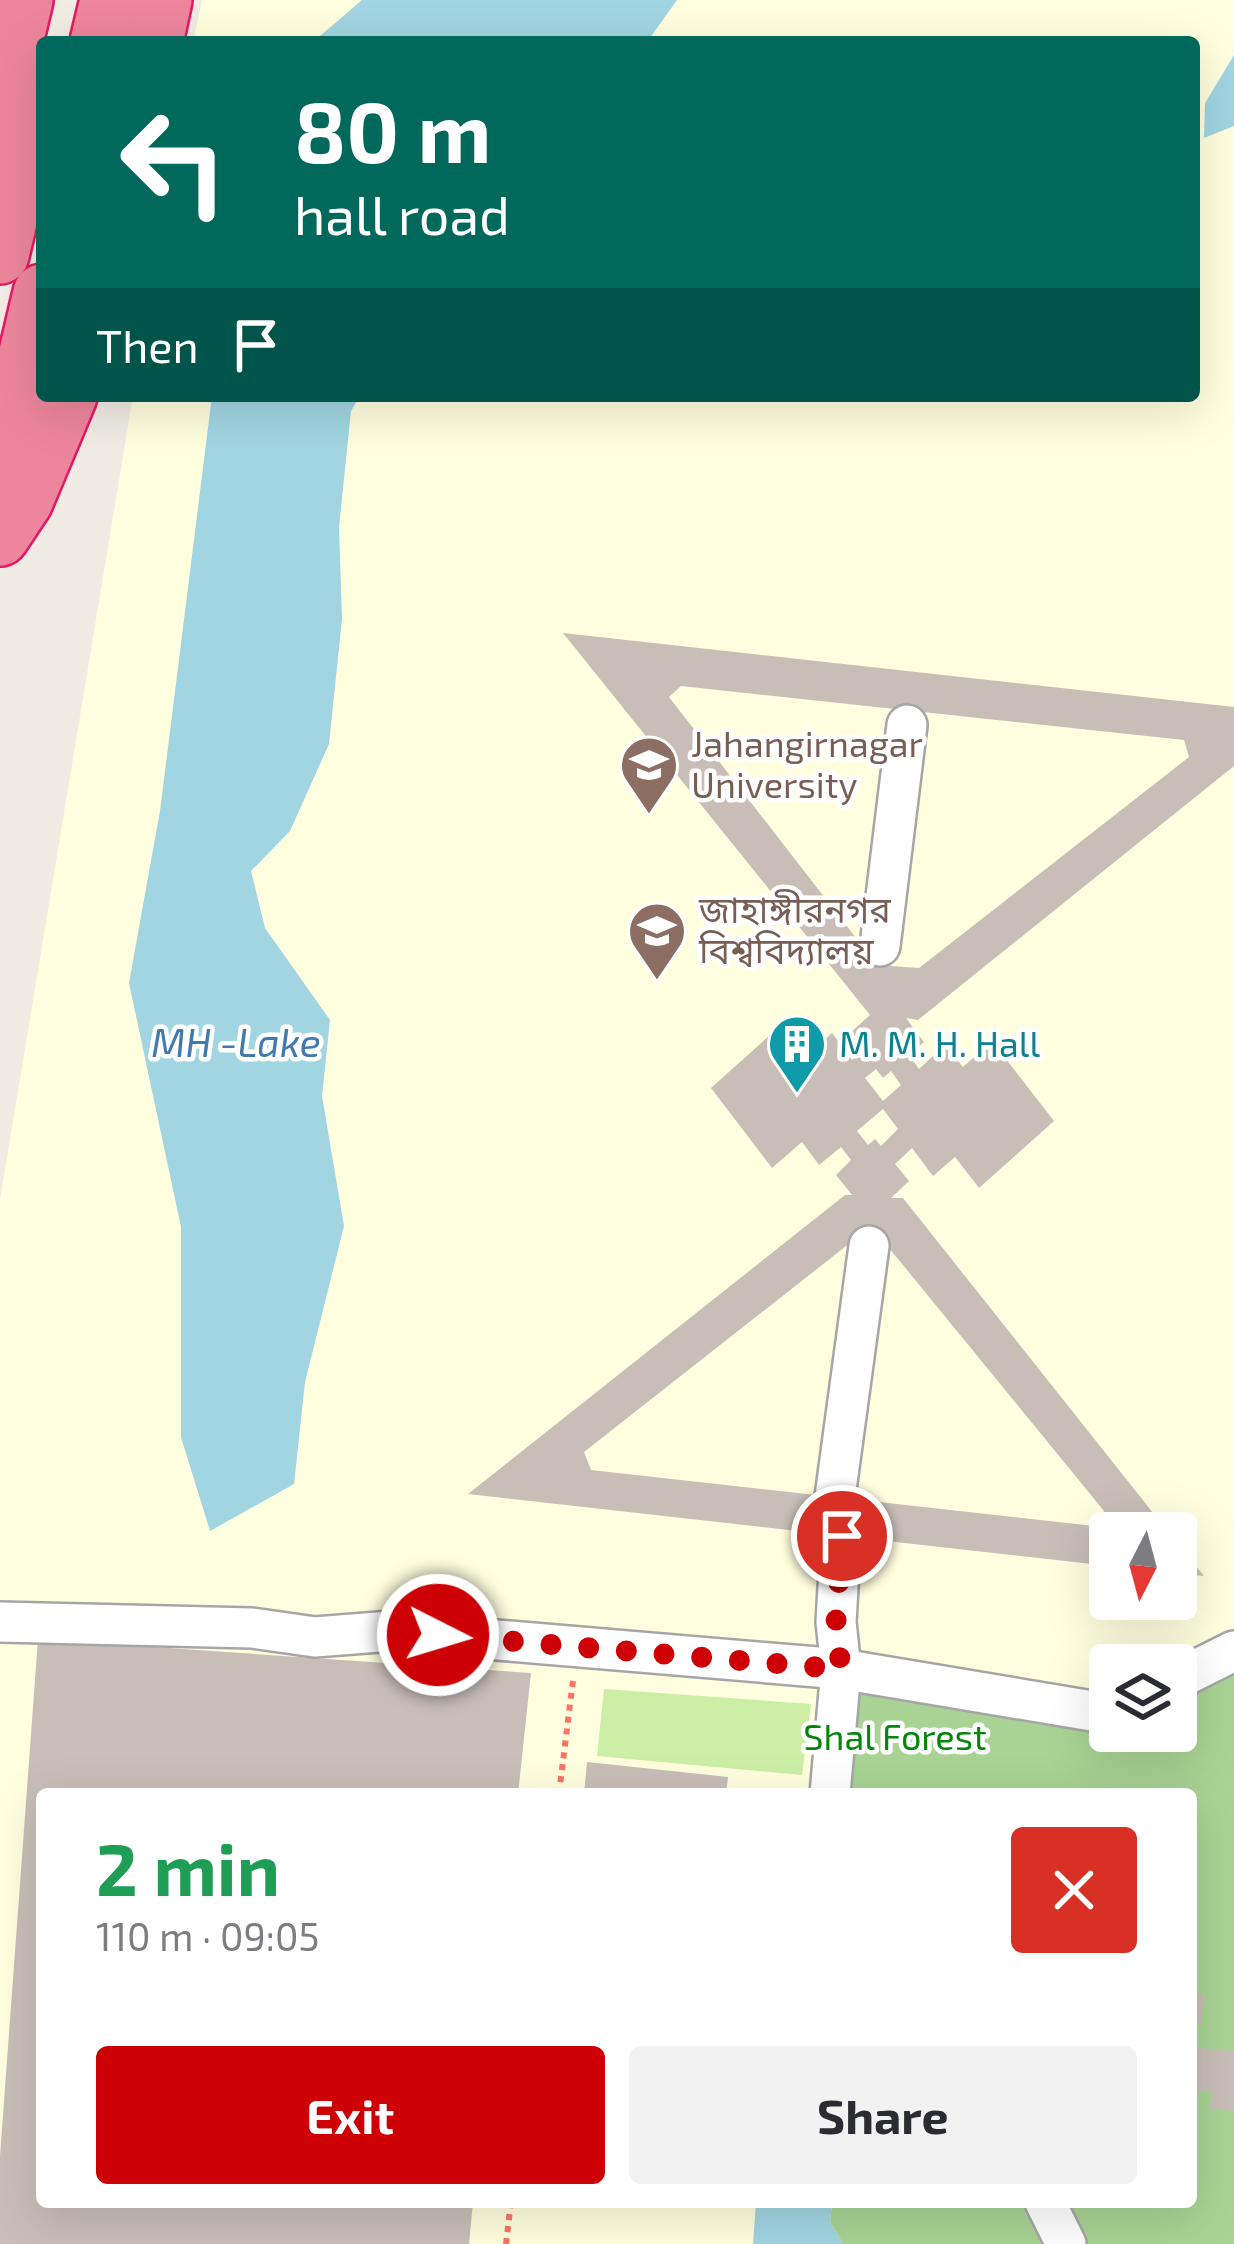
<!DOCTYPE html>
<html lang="en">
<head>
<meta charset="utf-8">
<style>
  :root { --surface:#fff; --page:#f2f2f3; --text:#2b2b33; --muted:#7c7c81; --accent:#cd0006 }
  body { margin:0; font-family:"Exo 2","Noto Sans Bengali",sans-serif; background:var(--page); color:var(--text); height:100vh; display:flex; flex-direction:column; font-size:45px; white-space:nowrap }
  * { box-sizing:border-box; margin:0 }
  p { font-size:39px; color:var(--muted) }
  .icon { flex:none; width:66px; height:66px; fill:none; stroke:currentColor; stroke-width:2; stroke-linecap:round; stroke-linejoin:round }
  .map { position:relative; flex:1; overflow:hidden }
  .details { position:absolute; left:36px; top:1788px; width:1161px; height:420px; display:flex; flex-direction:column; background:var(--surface); border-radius:12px; box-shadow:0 12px 48px #0002 }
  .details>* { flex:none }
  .top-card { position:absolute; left:36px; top:36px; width:1164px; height:366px; border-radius:12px; box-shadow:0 12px 48px #0002; background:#00695c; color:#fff; overflow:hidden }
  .needle { width:78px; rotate:186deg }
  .buttons { position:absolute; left:1089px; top:1512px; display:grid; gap:24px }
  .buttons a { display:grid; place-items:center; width:108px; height:108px; border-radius:12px; background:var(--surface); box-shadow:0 12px 48px #0002; font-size:60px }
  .pin { position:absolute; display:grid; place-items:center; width:102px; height:102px; color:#fff; margin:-51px; border:6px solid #fff; border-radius:50%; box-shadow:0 3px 12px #0007 }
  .me { position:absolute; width:132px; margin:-66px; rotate:95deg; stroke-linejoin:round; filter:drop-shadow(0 0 9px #0008) }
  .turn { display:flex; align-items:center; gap:42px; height:252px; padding:0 60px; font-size:54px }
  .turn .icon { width:156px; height:156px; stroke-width:2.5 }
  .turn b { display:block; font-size:84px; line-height:102px }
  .then { display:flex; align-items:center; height:114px; padding:0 60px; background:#0003; gap:24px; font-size:45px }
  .round { display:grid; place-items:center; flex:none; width:126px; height:126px; border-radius:12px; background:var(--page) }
  .headline { display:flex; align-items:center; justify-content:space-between; height:204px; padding:0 60px }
  h1 { font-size:72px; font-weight:700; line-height:90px; color:#1e9e55 }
  .cta { display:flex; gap:24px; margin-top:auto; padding:24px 60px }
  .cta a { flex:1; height:138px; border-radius:12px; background:var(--accent); color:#fff; font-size:48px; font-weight:700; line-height:138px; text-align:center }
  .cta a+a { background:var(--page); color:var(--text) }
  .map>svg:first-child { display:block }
  .education { fill:#fffede; fill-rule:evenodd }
  .grass { fill:#cceea6 }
  .forest { fill:#a9d395 }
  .water { fill:#a1d5e1 }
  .building { fill:#c8beb7; fill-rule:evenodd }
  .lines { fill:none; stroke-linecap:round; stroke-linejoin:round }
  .minor-casing { stroke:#a6a6a6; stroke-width:44 }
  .highway-casing { stroke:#e81765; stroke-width:62 }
  .path { stroke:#ff7166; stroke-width:6; stroke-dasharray:6 6; stroke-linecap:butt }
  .minor { stroke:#fff; stroke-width:39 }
  .highway { stroke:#ed869c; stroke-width:57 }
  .route { stroke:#cd0006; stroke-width:21; stroke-dasharray:0 37.8 }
  .labels { text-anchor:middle; stroke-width:9; stroke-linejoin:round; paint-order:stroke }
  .education-label { font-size:36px; fill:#785e54; stroke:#fff; text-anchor:start }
  .culture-label { font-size:36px; fill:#0d838f; stroke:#fff; text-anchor:start }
  .park-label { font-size:36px; fill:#03860a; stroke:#fff }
  .water-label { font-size:39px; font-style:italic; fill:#407aae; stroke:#fff }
</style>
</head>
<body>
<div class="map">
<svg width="1234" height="2244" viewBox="0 0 1234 2244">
  <rect width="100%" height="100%" fill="#f0ece4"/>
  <path class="education" d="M202 0H1234V2244H0V1200L133 396H1194V42H193ZM1110 1533H1176V1599H1110ZM1110 1665H1176V1731H1110ZM42 1794H1191V2202H42Z"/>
  <path class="grass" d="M604 1689 811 1704 802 1775 597 1756Z"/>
  <path class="forest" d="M1234 1651V2244H843L830 2222 832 2202H1191V1794H830L841 1669 1110 1731H1176V1680Z"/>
  <g class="water">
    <path d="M362 0H677L647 42H313Z"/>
    <path d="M1234 55V126L1204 138 1205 103Z"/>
    <path d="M212 396H360L351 411 339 527 342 619 329 744 290 831 251 871 265 928 330 1020 322 1096 344 1226 305 1382 294 1484 210 1531 181 1437V1227L129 983 160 811Z"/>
    <path d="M756 2202H832L830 2222 843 2244H753Z"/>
  </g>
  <g class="building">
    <path d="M563 633 1234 707V766L918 1020 906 1018 924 1042 909 1055 919 1069 945 1045 963 1067 992 1041 1054 1121 979 1188 955 1157 933 1176 912 1148 895 1164 909 1181 891 1198H903L1169 1533H1110V1566L468 1494 845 1195H852L836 1175 851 1160 841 1147 819 1165 802 1142 772 1168 711 1088 787 1020 810 1053 832 1033 852 1060 862 1051 849 1034 870 1015ZM681 686 1184 740 1189 757 919 968 877 965 669 697ZM876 1069 883 1078 891 1071 901 1085 883 1101 865 1078ZM883 1109 898 1129 881 1146 875 1139 868 1145 857 1131ZM850 1243 889 1248 1104 1511 1094 1526 591 1470 584 1452Z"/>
    <path d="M1176 1541 1204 1576 1176 1573Z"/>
    <path d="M38 1639 531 1673 518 1794H42V2202H473L469 2244H0V2156Z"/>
    <path d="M587 1762 728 1777 726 1794H584Z"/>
    <path d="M1191 1994 1204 1995 1201 2023 1191 2021Z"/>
    <path d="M1191 2047 1234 2051V2111L1210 2109 1212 2092 1191 2090Z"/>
  </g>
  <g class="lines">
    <defs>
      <g id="minor">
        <path d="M880 946 907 725"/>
        <path d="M835 1497 869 1246"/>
        <path d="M0 1622 252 1628 315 1637 391 1631 841 1669 1110 1714"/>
        <path d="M1176 1680 1234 1651"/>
        <path d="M830 1794 841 1669 836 1622 841 1536"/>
        <path d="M1045 2202 1066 2244"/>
      </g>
      <g id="highway">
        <path d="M99 42 109 0"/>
        <path d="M154 42 163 0"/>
        <path d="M0 101 24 0"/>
        <path d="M0 255 42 76"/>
        <path d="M0 472 42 293"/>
        <path d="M0 537 24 501 68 396"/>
      </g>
    </defs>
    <use href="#minor" class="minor-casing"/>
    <use href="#highway" class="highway-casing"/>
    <g class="path">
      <path d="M559 1794 573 1680"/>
      <path d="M506 2244 511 2202"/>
    </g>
    <use href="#minor" class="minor"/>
    <use href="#highway" class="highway"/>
  </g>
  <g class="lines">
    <path class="route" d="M438 1635 841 1669 836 1622 842 1536"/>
  </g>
  <defs>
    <symbol id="university-pin" viewBox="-11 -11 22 30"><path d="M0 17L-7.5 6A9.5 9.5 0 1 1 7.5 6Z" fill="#8d6e63" stroke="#fff"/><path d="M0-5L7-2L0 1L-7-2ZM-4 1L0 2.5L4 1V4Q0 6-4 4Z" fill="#fff"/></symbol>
    <symbol id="building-pin" viewBox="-11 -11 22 30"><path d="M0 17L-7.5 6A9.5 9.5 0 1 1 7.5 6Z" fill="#0f9aa8" stroke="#fff"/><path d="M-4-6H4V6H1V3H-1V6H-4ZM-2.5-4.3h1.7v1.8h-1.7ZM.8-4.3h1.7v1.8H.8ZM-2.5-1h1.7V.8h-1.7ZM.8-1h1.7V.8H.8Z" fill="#fff"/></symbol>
  </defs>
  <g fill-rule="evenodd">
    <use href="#university-pin" x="616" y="732" width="66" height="90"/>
    <use href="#university-pin" x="624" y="898" width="66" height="90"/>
    <use href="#building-pin" x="764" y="1011" width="66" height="90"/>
  </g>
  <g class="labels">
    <g class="education-label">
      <text x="691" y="757">Jahangirnagar<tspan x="691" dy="41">University</tspan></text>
      <text x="699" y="923">জাহাঙ্গীরনগর<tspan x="699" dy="41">বিশ্ববিদ্যালয়</tspan></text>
    </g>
    <g class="culture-label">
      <text x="839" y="1057">M. M. H. Hall</text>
    </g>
    <g class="park-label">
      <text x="895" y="1750">Shal Forest</text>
    </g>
    <g class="water-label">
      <text x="236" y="1057">MH -Lake</text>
    </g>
  </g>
</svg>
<div class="buttons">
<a><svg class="needle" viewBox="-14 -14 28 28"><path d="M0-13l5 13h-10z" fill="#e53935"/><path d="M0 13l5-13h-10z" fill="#7c7c81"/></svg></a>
<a><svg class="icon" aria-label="layers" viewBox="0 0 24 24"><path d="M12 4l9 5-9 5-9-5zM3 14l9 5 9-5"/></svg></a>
</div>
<div class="pin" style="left:842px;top:1536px;background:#d93025"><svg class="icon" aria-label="arrive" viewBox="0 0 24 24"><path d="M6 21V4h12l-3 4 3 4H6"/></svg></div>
<svg class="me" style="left:438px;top:1635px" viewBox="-20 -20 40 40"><circle r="17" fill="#cd0006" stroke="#fff" stroke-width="3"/><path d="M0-11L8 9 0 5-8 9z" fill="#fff"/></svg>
<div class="top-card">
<div class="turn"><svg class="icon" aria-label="left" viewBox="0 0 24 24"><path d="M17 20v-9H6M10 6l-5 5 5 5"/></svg><div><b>80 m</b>hall road</div></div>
<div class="then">Then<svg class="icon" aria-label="arrive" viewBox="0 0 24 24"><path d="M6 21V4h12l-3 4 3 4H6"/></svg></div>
</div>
<section class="details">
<div class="headline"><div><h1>2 min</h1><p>110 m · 09:05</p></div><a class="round" style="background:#d93025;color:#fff"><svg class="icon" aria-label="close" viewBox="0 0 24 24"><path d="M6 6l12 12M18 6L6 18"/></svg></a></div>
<div class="cta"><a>Exit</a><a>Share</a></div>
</section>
</div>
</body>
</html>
